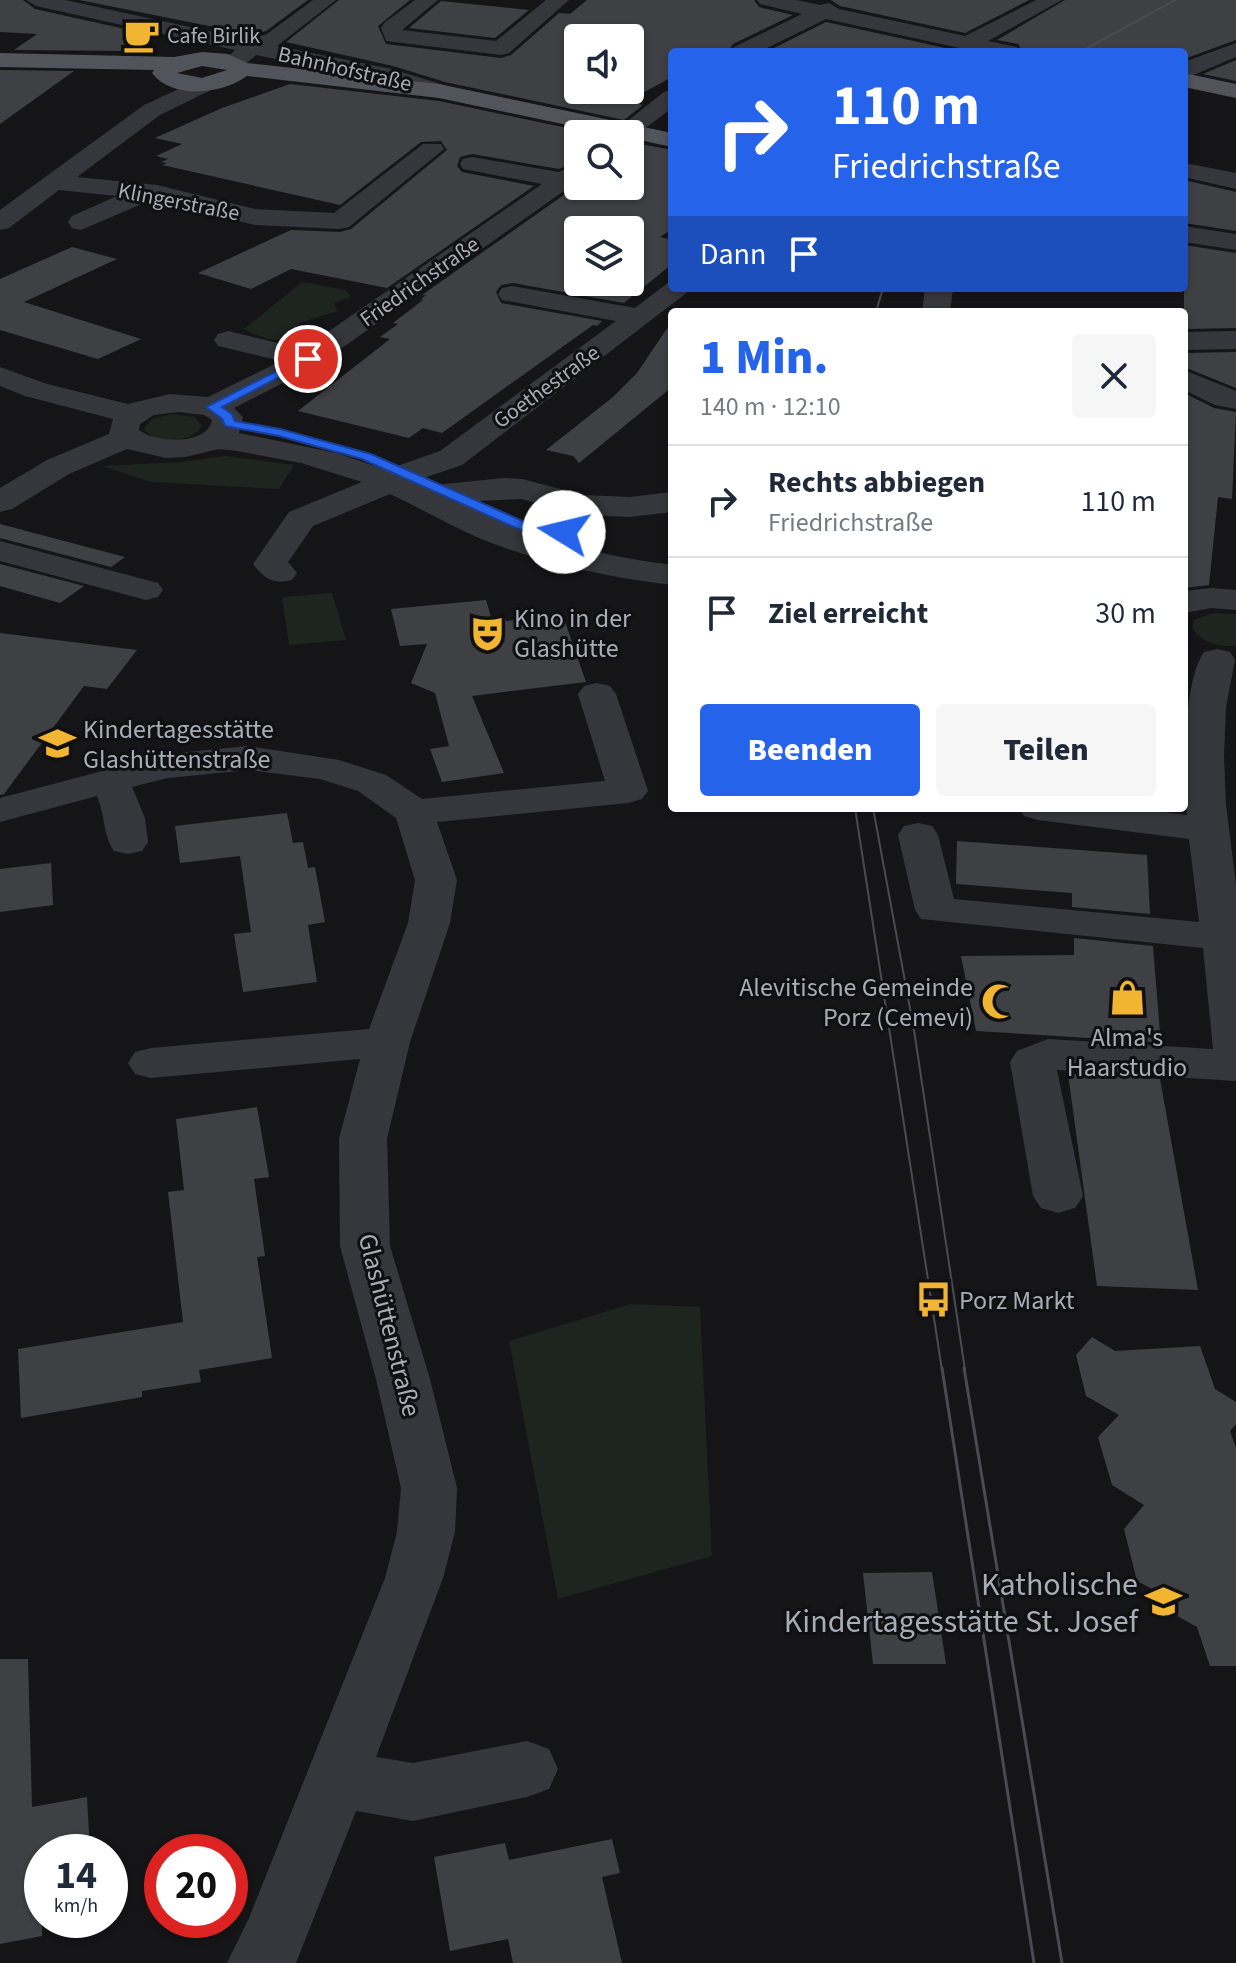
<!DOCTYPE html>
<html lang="de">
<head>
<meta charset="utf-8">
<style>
  :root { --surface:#fff; --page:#f6f6f7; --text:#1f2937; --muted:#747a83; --line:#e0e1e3; --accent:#2563eb }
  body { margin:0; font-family:"Source Sans 3",sans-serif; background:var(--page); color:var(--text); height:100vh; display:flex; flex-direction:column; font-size:30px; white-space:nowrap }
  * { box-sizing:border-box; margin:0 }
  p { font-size:26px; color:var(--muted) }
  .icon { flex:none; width:44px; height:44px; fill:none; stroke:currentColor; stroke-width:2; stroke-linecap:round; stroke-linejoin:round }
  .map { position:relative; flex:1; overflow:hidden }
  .drawer { position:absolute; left:668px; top:308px; width:520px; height:504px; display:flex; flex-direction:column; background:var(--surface); border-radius:8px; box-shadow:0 2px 6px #0004 }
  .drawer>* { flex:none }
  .guide { position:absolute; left:668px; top:48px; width:520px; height:244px; border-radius:8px; box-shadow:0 2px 6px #0004; background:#2563eb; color:#fff; overflow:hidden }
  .buttons { position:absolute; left:564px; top:24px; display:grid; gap:16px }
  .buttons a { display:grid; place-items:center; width:80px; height:80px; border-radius:8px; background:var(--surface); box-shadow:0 2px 6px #0004; font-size:40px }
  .speed { position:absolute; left:24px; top:1834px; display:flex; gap:16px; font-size:40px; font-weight:700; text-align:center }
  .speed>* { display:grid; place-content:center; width:104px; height:104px; border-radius:50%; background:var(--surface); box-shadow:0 2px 6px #0004; line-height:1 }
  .speed small { font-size:20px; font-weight:400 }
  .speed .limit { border:12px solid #d22; background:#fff; color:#111 }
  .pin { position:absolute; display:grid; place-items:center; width:68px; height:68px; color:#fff; margin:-34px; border:4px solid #fff; border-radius:50%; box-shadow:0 2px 8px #0007 }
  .me { position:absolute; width:88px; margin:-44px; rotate:279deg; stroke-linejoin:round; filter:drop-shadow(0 0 6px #0008) }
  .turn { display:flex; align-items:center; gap:28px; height:168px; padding:0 32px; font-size:36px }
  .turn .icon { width:104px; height:104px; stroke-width:2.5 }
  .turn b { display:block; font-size:56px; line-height:68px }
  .then { display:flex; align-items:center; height:76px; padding:0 32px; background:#0003; gap:16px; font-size:30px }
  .round { display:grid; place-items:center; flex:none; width:84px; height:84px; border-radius:8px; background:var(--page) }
  .overview { display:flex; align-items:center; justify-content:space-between; height:136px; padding:0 32px }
  h1 { font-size:48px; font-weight:800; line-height:60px; color:var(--accent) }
  .cta { display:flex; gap:16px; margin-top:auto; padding:16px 32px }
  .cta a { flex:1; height:92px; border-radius:8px; background:var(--accent); color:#fff; font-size:32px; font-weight:800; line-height:92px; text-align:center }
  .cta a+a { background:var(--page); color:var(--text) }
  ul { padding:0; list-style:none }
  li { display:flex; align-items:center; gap:24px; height:112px; padding:0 32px; border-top:2px solid var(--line) }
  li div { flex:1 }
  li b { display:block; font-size:30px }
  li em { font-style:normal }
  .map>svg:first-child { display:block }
  .green { fill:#1d251e }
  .building { fill:#3f4044; fill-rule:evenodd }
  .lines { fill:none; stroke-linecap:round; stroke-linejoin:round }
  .minor { fill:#36373c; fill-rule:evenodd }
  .major { fill:#52545b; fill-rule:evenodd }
  .tram-far1 { stroke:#494b51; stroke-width:2 }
  .tram { stroke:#494b51; stroke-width:3 }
  .route { fill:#2563eb; stroke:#184099; stroke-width:2 }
  .labels { text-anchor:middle; stroke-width:6; stroke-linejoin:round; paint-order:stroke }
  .far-poi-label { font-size:22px; fill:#a7acb7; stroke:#101012; text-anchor:start }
  .far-street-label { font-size:22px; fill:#a7acb7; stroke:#101012 }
  .poi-label { font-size:26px; fill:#a7acb7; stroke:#101012; text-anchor:start }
  .street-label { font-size:26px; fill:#a7acb7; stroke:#101012 }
  .near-poi-label { font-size:32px; fill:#a7acb7; stroke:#101012; text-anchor:end }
</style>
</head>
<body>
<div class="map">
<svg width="1236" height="1963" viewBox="0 0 1236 1963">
  <rect width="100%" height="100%" fill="#151517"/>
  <g class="green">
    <path d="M302 282 346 290 351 297 334 303 338 311 299 323 305 331C286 347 264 340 244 329Z"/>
    <path d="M173 414 194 417 202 426C191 443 156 446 144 429L152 419Z"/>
    <path d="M226 456 294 465 279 489 151 482 102 466 181 462Z"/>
    <path d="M332 593 346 640 289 645 282 597Z"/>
    <path d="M1213 613 1236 614V646C1219 647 1200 643 1192 627L1194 620Z"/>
    <path d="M631 1304 700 1307 712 1556 558 1599 509 1341Z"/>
  </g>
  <g class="building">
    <path d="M0 0H23L35 9 152 35 126 51 14 50 37 34 0 32Z"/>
    <path d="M79 0H308L266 31 254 35Z"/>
    <path d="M339 0H410L378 26 386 44 501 58 511 55 559 13 570 14 587 0H754L759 7 793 15 733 44 728 52H672V77L628 101 643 105 624 120 445 82 393 66 286 42ZM578 38H630V90H578Z"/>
    <path d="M811 0H1029L965 33 840 6 831 0Z"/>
    <path d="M1065 0H1236V40L1184 59V52H1023L1018 44 997 40Z"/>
    <path d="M441 1 529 10 495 38 409 28Z"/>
    <path d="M826 22 964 52H766Z"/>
    <path d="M1236 60V81L1203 74Z"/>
    <path d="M0 70 74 71 0 124Z"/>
    <path d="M290 84 439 101 595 134H578V160L559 169 472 154 460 157 457 166 462 172 534 186 387 288 291 269 251 289 198 273 291 230 340 232 351 229 447 150 441 141 421 142 340 205 162 165 167 163 161 162 168 159 156 156 182 144 155 138 222 108Z"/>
    <path d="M630 142 672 150V229L660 237 672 240V264L624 303 513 283 501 285 496 292 501 303 602 321 597 326 593 325 442 433 423 428 409 438 298 411 390 339 380 337 398 324 393 323 423 300 421 299 426 295H422L578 185 630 186ZM578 230H630V282H578Z"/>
    <path d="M1184 180 1236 192V231L1184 223Z"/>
    <path d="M1184 245 1236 253V328L1184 329Z"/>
    <path d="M72 247 117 259 24 302 141 339 98 359 0 330V279Z"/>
    <path d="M672 321V387L579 463 573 456 546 450 613 397 637 373Z"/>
    <path d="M1236 352V388L1184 367V353Z"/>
    <path d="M1184 393 1214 408 1236 412 1232 499 1218 497 1209 585 1184 588Z"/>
    <path d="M0 524 30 532 125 557 111 567 0 538Z"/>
    <path d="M0 564 84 586 60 603 0 586Z"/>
    <path d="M486 600 491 617 504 616 506 621 563 616 586 682 472 696 504 773 442 782 430 749 449 746 435 693 411 683 427 644 400 646 391 609Z"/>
    <path d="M0 633 137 650 107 689 84 686 4 794 0 795Z"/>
    <path d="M287 813 293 843 303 842 308 868 315 867 325 922 308 925 317 982 243 992 234 934 251 932 240 856 180 863 175 826Z"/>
    <path d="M957 841 1147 855 1150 914 1072 907V893L956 884Z"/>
    <path d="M51 863 53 905 0 912V869Z"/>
    <path d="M1074 938 1153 946 1160 1033 1151 1032 1153 1042 976 1031 961 956 1074 955Z"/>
    <path d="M1068 1074 1160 1079 1198 1290 1097 1286Z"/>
    <path d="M257 1107 269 1177 254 1179 265 1256 257 1257 272 1358 199 1370 201 1382 142 1391V1397L21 1418 18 1349 183 1322 168 1192 184 1190 176 1119Z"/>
    <path d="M1092 1337 1115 1351 1200 1346 1215 1389 1236 1402V1424L1230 1431 1236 1448V1666H1210L1197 1627 1168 1611 1164 1595 1137 1581 1124 1529 1144 1505 1112 1485 1098 1437 1119 1415 1086 1396 1076 1355Z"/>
    <path d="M932 1572 946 1664H873L863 1573Z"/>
    <path d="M0 1659H28L32 1807 87 1797 90 1852H42V1936L0 1944Z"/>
    <path d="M612 1839 620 1873 602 1877 622 1963H513L508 1939 450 1951 434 1857 505 1843 509 1860Z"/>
  </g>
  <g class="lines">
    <g class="minor">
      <path d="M26 0H65L250 40 267 34 313 0H336L277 46 392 69 447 86 450 91 447 96 439 98 387 82 256 55 241 68 233 70 222 63 235 50 36 6Z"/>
      <path d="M415 0H438L402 30 496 41 546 0H569L509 53 501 55 386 41 381 28 384 23Z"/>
      <path d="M757 0H796L820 5 829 3 839 9 965 36 1036 0H1062L988 41 1017 47 1020 52H978L826 19 759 52H731L734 47 802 14 760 4Z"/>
      <path d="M1236 43V57L1184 79V62Z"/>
      <path d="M207 76 215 78 218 83 215 88 160 115 77 177 157 185 255 209 334 213 423 144H441L444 149 349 227 340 229 255 225 151 200 81 230 72 228 68 222 72 216 117 196 59 190 9 228 0 230V210L144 105Z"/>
      <path d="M672 90V108L631 139 630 134H611L664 92Z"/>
      <path d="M472 157 559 172 578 163V181L318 365 234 408 243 417 239 433 336 453 393 472 397 466 440 451 616 321 502 300 498 294 502 288 512 286 635 308 669 282 672 281V288H693L462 465 415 481 425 486 504 478 522 479 583 495 630 497 672 492V512L630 517 582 515 521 499 458 502C526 536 596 556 672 565V585C607 577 540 563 479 538 449 525 420 508 390 494L313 526 288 562 297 573 292 580C274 585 264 579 253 564L289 512 362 482 301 463 237 451 219 449 185 457 166 458 127 449 69 474 12 509 0 512V488L47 460 109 434 113 419 25 396 0 386V367L47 384 128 404 170 394 208 397 281 361 218 346 214 340 218 334 228 331 303 349 542 184 463 169 460 164 463 159ZM178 412 204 415 212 420C208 446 154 443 139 430L140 424 154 415Z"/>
      <path d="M1190 164 1236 173V189L1184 177V165Z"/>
      <path d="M1184 226 1236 234V250L1184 242Z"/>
      <path d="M925 288H953L950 312H922Z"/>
      <path d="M1236 331V349L1184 350V332Z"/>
      <path d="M1184 370 1236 391V409L1215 405 1184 390Z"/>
      <path d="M0 541 158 583 163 590 158 597 146 600 0 561Z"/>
      <path d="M1211 588 1236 590V610L1211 608 1184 613V591Z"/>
      <path d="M1217 649 1230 652 1235 660 1226 707 1224 756 1226 805 1236 884V1081L1057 1070 1083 1196 1075 1208 1058 1213 1041 1208 1033 1196 1010 1062 1017 1051 1048 1039 1213 1049 1203 948 921 919 915 910 898 835 904 826 918 823 932 826 938 835 954 899 1199 922 1189 839 1038 820 1024 816 1018 808H1133L1187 815C1184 776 1182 684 1204 652Z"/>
      <path d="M597 683 610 686 616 694 648 791 642 799 628 803 437 822 457 880 450 923 410 1042 387 1139 390 1246 430 1379 457 1488 455 1532 443 1578 376 1757 413 1763 527 1741 549 1749 558 1769 549 1789 527 1797 413 1821 356 1811 296 1963H227L249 1918 385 1578 397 1532 401 1488 376 1379 340 1246 339 1139 360 1059 151 1078 135 1074 128 1063 135 1052 151 1048 369 1029 408 923 415 880 396 818 358 791 320 779 248 770 168 778 132 787 145 818 148 842 142 851 128 854 114 851C103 836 105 814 97 796L0 822V798L167 754 248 746 339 760 386 775 422 799 605 781 578 694 584 686Z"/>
    </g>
    <g class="major">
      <path d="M202 52 228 54 247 63 439 84 672 133V147L630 138V134H610L439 98 247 76C223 94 172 100 152 73L154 70 0 67V53L174 57ZM202 66 227 70 202 78 177 73Z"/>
      <path d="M1184 73 1236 84V98L1184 87Z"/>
    </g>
    <g class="tram-far1">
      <path d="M1080 52 1175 0"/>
      <path d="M876 312 883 288"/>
      <path d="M855 808 942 1370"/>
      <path d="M873 808 914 1030 965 1370"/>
    </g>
    <g class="tram">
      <path d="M942 1368 1034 1963"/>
      <path d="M964 1368 1062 1963"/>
    </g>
  </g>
  <path class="route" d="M304 357 314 359 222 407 232 414 235 421 280 429 371 454 525 522 564 528 571 532C557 542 532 533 516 528L362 459 279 436 225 426 222 419 206 407Z"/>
  <defs>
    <symbol id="cafe-bare" viewBox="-9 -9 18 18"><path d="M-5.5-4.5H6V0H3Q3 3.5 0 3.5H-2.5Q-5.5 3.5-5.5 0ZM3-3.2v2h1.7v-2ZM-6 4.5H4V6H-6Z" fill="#f2b532" stroke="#101012" stroke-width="2.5" paint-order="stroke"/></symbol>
    <symbol id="theatre-bare" viewBox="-9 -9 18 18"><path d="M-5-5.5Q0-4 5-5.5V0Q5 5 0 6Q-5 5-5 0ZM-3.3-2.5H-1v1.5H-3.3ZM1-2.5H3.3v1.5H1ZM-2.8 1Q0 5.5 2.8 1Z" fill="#f2b532" stroke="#101012" stroke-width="2.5" paint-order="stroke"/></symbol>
    <symbol id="school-bare" viewBox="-9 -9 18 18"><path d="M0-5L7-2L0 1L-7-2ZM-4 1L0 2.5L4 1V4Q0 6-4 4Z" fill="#f2b532" stroke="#101012" stroke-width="2.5" paint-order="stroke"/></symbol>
    <symbol id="shop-bare" viewBox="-9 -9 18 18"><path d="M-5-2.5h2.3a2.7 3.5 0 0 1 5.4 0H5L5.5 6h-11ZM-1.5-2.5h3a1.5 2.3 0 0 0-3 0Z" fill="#f2b532" stroke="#101012" stroke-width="2.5" paint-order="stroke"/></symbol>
    <symbol id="mosque-bare" viewBox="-9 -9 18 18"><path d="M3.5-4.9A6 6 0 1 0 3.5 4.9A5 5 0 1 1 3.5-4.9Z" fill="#f2b532" stroke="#101012" stroke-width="2.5" paint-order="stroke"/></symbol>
    <symbol id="bus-bare" viewBox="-9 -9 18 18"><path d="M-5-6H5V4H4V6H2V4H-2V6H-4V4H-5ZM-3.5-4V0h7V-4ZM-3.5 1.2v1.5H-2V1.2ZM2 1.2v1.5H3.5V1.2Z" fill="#f2b532" stroke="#101012" stroke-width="2.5" paint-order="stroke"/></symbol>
  </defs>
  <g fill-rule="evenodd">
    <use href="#cafe-bare" x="116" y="10" width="51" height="51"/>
    <use href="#theatre-bare" x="462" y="608" width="51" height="51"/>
    <use href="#school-bare" x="32" y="718" width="51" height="51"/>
    <use href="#shop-bare" x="1102" y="972" width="51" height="51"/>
    <use href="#mosque-bare" x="974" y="976" width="51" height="51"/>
    <use href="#bus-bare" x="908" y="1274" width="51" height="51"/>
    <use href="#school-bare" x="1138" y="1576" width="51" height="51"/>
  </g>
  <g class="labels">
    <g class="far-poi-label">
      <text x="167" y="43">Cafe Birlik</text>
    </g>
    <g class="far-street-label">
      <text transform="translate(345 68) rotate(13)" y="8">Bahnhofstraße</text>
      <text transform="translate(179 201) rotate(11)" y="8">Klingerstraße</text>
      <text transform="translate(419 281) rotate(-35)" y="8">Friedrichstraße</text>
      <text transform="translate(546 386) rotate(-36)" y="8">Goethestraße</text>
    </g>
    <g class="poi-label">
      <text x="514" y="627">Kino in der<tspan x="514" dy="30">Glashütte</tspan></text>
      <text x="83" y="738">Kindertagesstätte<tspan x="83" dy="30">Glashüttenstraße</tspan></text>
      <text x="973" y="996" text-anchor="end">Alevitische Gemeinde<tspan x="973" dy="30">Porz (Cemevi)</tspan></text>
      <text x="1127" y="1046" text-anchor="middle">Alma's<tspan x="1127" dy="30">Haarstudio</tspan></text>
      <text x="959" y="1309">Porz Markt</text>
    </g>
    <g class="street-label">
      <text transform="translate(390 1325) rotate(76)" y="9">Glashüttenstraße</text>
    </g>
    <g class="near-poi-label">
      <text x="1138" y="1595">Katholische<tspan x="1138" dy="37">Kindertagesstätte St. Josef</tspan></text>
    </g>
  </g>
</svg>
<div class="buttons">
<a><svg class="icon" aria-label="sound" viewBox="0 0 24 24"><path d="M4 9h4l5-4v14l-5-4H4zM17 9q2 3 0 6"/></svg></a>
<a><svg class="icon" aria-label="search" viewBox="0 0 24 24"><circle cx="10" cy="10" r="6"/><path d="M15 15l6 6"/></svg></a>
<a><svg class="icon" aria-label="layers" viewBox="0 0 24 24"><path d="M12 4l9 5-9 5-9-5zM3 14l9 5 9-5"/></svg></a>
</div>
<div class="speed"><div>14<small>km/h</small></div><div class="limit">20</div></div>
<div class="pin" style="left:308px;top:359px;background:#d93025"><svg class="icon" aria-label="arrive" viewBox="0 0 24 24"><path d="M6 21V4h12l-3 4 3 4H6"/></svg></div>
<svg class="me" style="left:564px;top:532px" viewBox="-20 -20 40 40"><circle r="19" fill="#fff"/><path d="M0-13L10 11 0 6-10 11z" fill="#2563eb"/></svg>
<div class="guide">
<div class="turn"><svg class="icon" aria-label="right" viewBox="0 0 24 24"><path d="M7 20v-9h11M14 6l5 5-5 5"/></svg><div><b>110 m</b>Friedrichstraße</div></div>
<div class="then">Dann<svg class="icon" aria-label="arrive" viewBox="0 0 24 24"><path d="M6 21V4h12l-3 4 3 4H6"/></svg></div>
</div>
<section class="drawer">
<div class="overview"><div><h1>1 Min.</h1><p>140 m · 12:10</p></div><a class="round"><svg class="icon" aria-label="close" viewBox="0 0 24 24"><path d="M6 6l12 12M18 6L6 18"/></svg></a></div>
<ul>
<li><svg class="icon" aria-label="right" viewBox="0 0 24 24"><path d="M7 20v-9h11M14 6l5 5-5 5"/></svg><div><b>Rechts abbiegen</b><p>Friedrichstraße</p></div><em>110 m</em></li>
<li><svg class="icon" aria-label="arrive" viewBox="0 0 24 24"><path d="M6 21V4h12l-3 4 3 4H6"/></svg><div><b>Ziel erreicht</b></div><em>30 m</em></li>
</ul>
<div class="cta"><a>Beenden</a><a>Teilen</a></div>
</section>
</div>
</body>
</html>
